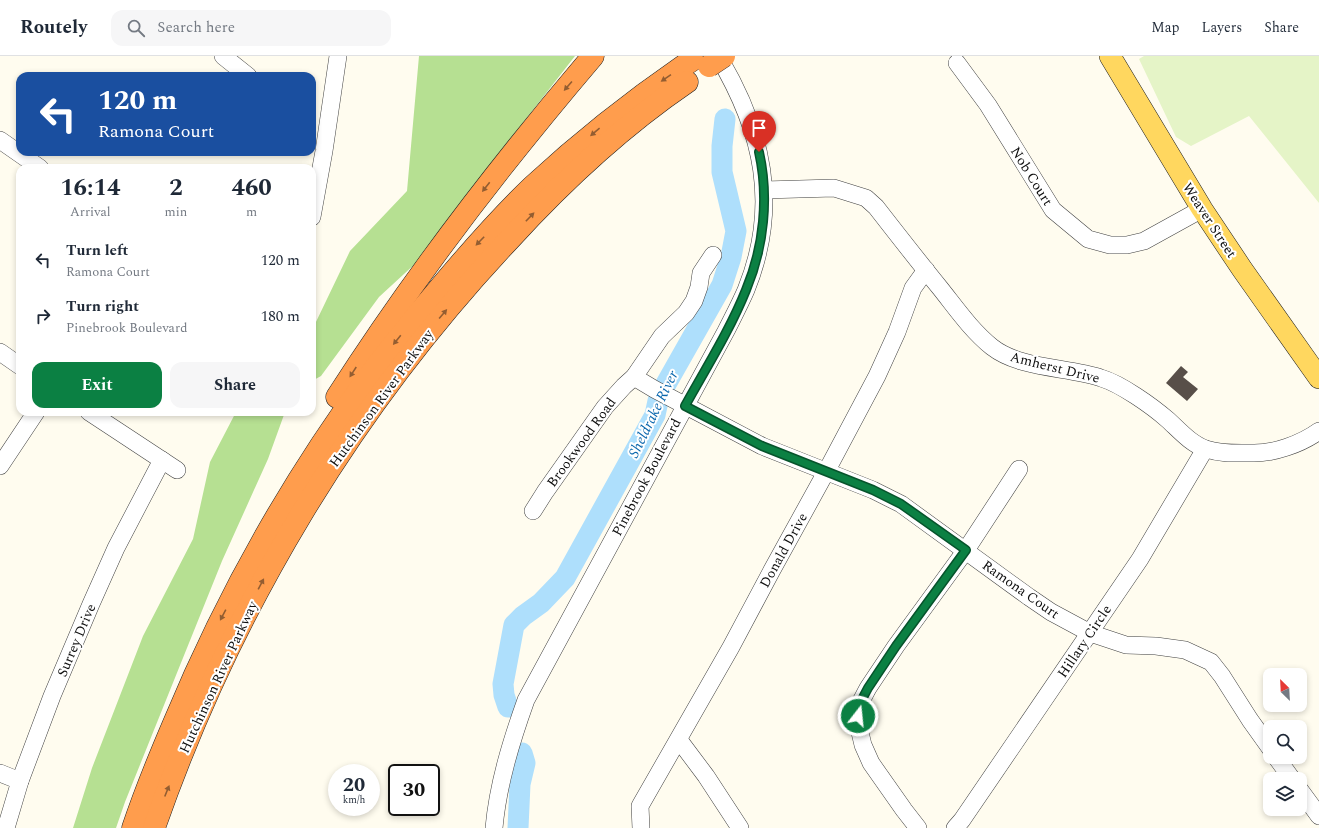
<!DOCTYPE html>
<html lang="en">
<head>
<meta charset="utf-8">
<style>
  :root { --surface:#fff; --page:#f6f6f7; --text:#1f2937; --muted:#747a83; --line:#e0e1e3; --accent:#0b8043 }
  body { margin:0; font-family:Spectral,serif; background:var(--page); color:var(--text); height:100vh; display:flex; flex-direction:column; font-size:15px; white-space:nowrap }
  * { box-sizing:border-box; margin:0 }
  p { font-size:13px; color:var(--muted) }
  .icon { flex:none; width:22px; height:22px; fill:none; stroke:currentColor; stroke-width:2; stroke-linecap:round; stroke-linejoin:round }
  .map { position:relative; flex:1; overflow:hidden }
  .sheet { position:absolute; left:16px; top:108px; width:300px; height:252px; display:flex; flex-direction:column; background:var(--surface); border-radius:12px; box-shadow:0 2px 6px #0003 }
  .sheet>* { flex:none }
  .top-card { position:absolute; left:16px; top:16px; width:300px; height:84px; border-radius:12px; box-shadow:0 2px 6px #0003; background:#1a4fa0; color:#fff; overflow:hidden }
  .needle { width:26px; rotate:336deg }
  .controls { position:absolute; left:1263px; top:612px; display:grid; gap:8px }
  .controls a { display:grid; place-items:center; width:44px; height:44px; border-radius:8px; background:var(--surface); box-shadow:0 2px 6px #0003; font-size:20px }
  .speed { position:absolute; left:328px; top:708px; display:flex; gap:8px; font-size:20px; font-weight:700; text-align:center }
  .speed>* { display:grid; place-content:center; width:52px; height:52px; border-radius:50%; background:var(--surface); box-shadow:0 2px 6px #0003; line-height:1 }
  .speed small { font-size:10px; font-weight:400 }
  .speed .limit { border:2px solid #111; border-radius:6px; background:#fff; color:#111 }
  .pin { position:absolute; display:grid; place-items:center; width:34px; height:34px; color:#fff; margin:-41px -17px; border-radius:50% 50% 50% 0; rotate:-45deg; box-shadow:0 0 4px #0007 }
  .pin .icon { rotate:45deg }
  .me { position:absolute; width:44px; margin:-22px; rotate:16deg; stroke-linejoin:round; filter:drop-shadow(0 0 3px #0008) }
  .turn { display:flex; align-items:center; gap:14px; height:84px; padding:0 16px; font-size:18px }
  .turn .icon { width:52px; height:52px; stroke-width:2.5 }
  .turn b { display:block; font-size:28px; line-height:34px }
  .eta { display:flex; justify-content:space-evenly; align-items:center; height:68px; text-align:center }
  .eta b { font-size:24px; font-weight:700; line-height:28px }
  .primary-button { display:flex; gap:8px; margin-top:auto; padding:8px 16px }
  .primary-button a { flex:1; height:46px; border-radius:12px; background:var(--accent); color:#fff; font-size:16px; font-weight:700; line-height:46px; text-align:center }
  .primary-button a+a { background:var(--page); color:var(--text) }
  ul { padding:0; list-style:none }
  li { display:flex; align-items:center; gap:12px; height:56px; padding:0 16px }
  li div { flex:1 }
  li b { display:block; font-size:15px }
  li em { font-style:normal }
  header { display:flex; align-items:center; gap:24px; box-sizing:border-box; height:56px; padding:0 20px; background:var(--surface); border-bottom:1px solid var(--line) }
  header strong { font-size:19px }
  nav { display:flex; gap:22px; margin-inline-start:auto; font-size:14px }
  .search { width:280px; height:36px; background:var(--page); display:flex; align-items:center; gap:10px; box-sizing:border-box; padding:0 14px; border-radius:12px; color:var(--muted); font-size:15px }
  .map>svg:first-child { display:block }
  .forest { fill:#b6e092 }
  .pitch { fill:#e5f4c7 }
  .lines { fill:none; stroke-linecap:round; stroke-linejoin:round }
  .river { stroke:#aedffc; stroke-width:21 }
  .building { fill:#584f49 }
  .minor-casing { stroke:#414141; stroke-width:18 }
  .major-casing { stroke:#1f1f1f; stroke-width:22 }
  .highway-casing { stroke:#1f1f1f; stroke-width:23 }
  .minor { stroke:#fff; stroke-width:17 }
  .major { stroke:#ffd75f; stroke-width:21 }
  .highway { stroke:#ff9d4d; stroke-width:22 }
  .highway-bridge-casing { stroke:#1f1f1f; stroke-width:23; stroke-linecap:butt }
  .highway-bridge { stroke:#ff9d4d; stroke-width:22 }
  .oneway { fill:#935d31 }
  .route-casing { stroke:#07532c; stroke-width:10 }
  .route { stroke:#0b8043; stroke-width:7 }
  .labels { text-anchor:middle; stroke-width:4; stroke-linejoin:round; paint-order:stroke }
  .street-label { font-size:14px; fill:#0e0e0e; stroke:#fff }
  .water-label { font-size:15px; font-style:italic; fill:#0a67ad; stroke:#fff }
</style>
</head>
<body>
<header>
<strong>Routely</strong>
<div class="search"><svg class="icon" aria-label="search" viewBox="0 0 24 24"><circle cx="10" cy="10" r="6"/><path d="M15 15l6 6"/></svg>Search here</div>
<nav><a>Map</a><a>Layers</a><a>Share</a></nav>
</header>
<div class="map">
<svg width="1319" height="772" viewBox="0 0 1319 772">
  <rect width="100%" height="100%" fill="#fffcef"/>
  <g class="forest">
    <path d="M419 0H575L490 109 429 195 379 241 321 320 312 325V270L315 268 350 195 407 135Z"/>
    <path d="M236 356H285L268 403 222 505 125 746 116 772H73L92 712 143 580 193 483 210 406Z"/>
  </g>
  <path class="pitch" d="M1144 0H1319V147L1249 60 1191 90 1176 81 1139 3Z"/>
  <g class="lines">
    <g class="river">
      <path d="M508 651 504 639 503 628 514 569 523 560 541 547 565 522 655 359 658 345 666 328 722 229 731 201 736 175 722 116V90L725 63"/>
      <path d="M518 772 520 728 525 707 522 697"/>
    </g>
  </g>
  <path class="building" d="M1181 310 1188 316 1183 321 1198 333 1187 345 1166 327Z"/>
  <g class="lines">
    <defs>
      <g id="minor">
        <path d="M223 0 248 20"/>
        <path d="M957 7 988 49 1053 154 1088 183 1110 189H1127L1144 185 1202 153"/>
        <path d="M0 84 40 112"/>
        <path d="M764 134 834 132 866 142 876 151C897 178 918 205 940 232 956 252 971 274 992 291 1020 313 1068 311 1101 322 1121 328 1152 350 1168 364 1179 374 1191 388 1206 393 1221 398 1236 397 1251 397 1273 398 1301 388 1319 375"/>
        <path d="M312 161 324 95 338 0"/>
        <path d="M0 296 20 310"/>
        <path d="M634 321 654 333 762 390 873 434 901 448 1029 541 1051 556 1090 577 1126 589 1156 590 1185 594 1211 606 1222 620 1250 664 1270 692"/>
        <path d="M89 356 177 414"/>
        <path d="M0 410 36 356"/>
        <path d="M533 455 545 436 605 351 624 330 634 321 662 280 686 257 694 245 699 231 701 217 713 199"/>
        <path d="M679 684 706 720 740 772"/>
        <path d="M1276 701 1292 723"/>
        <path d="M0 717 20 725"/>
        <path d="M1300 734 1319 760"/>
        <path d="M6 772 20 725 52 640 91 548 116 492 162 404"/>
        <path d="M494 772C498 728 511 686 526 644L726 275C733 261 740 248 746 234 780 150 763 75 718 0"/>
        <path d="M641 772 640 750 731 591 772 514 826 416 877 320 897 276 913 232 926 214"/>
        <path d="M918 772 904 754 871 707 863 689 858 668V651L868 632 896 590 966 494 1019 413"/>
        <path d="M955 772 962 764 1140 503 1205 393"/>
      </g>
      <path id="major" d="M1110 0 1202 153 1242 213 1319 322"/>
      <g id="highway">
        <path d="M337 341C414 221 501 108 593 0"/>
        <path d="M133 772C145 736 159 702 174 667 225 544 291 426 370 319 386 298 402 278 419 257 455 213 492 169 533 130 585 82 640 39 698 0"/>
        <path d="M154 772C230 554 351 352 509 184 563 125 621 71 687 26"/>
      </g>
    </defs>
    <use href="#minor" class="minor-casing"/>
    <use href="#major" class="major-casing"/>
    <use href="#highway" class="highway-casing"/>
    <use href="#minor" class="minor"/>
    <use href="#major" class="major"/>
    <use href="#highway" class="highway"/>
    <defs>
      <path id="highway-bridge" d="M709 10 724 0"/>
    </defs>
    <use href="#highway-bridge" class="highway-bridge-casing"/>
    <use href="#highway-bridge" class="highway-bridge"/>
  </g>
  <defs><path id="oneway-solid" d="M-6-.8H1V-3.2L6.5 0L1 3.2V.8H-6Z"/></defs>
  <g class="oneway">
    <use href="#oneway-solid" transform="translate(666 22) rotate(146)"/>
    <use href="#oneway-solid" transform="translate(568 30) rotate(131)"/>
    <use href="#oneway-solid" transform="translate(595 76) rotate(140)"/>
    <use href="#oneway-solid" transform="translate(486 131) rotate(128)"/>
    <use href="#oneway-solid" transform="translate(530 161) rotate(-46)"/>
    <use href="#oneway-solid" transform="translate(480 185) rotate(134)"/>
    <use href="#oneway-solid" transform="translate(443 258) rotate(-50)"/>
    <use href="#oneway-solid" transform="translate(397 284) rotate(129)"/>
    <use href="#oneway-solid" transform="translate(353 316) rotate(123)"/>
    <use href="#oneway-solid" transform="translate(261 528) rotate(-62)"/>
    <use href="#oneway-solid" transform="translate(223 559) rotate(118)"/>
    <use href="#oneway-solid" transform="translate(167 735) rotate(-68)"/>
  </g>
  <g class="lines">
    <defs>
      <path id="route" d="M759 96C769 141 764 191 746 234 730 274 706 312 685 350L762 390 873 434 901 448 966 494 896 590 868 632 858 651V660"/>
    </defs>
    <use href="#route" class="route-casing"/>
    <use href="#route" class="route"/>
  </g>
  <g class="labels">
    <g class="street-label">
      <text transform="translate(1032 120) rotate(58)" y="5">Nob Court</text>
      <text transform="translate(1210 164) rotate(57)" y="5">Weaver Street</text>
      <text transform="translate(1055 311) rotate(14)" y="5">Amherst Drive</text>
      <text transform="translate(381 342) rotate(-54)" y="5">Hutchinson River Parkway</text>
      <text transform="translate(581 386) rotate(-54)" y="5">Brookwood Road</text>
      <text transform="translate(646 421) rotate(-62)" y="5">Pinebrook Boulevard</text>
      <text transform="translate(783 494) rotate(-61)" y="5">Donald Drive</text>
      <text transform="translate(1021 533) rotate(35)" y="5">Ramona Court</text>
      <text transform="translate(76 584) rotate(-67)" y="5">Surrey Drive</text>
      <text transform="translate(1084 585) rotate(-56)" y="5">Hillary Circle</text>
      <text transform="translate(218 621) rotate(-65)" y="5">Hutchinson River Parkway</text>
    </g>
    <g class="water-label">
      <text transform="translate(653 358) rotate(-64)" y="5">Sheldrake River</text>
    </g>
  </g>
</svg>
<div class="controls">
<a><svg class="needle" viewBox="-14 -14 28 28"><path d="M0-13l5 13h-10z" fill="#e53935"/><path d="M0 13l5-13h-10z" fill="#747a83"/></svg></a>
<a><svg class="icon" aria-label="search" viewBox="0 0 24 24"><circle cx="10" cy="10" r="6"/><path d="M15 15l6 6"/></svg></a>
<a><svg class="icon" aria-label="layers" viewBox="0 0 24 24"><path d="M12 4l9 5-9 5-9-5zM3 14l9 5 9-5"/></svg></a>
</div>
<div class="speed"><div>20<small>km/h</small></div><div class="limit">30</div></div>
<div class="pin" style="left:759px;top:96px;background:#d93025"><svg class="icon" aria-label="arrive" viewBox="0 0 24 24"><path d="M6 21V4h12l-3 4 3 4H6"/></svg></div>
<svg class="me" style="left:858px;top:660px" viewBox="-20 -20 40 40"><circle r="17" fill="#0b8043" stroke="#fff" stroke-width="3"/><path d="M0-11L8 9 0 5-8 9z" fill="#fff"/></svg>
<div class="top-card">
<div class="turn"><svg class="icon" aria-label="left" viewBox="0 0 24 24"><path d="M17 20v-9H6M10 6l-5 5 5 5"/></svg><div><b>120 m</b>Ramona Court</div></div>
</div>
<section class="sheet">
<div class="eta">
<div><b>16:14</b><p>Arrival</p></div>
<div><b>2</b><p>min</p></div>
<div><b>460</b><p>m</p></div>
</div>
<ul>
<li><svg class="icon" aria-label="left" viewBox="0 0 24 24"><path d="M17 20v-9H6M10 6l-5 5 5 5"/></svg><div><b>Turn left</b><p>Ramona Court</p></div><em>120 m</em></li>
<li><svg class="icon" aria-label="right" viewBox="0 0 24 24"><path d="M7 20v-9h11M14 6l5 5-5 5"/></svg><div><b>Turn right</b><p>Pinebrook Boulevard</p></div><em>180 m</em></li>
</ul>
<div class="primary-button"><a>Exit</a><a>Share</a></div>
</section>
</div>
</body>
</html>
